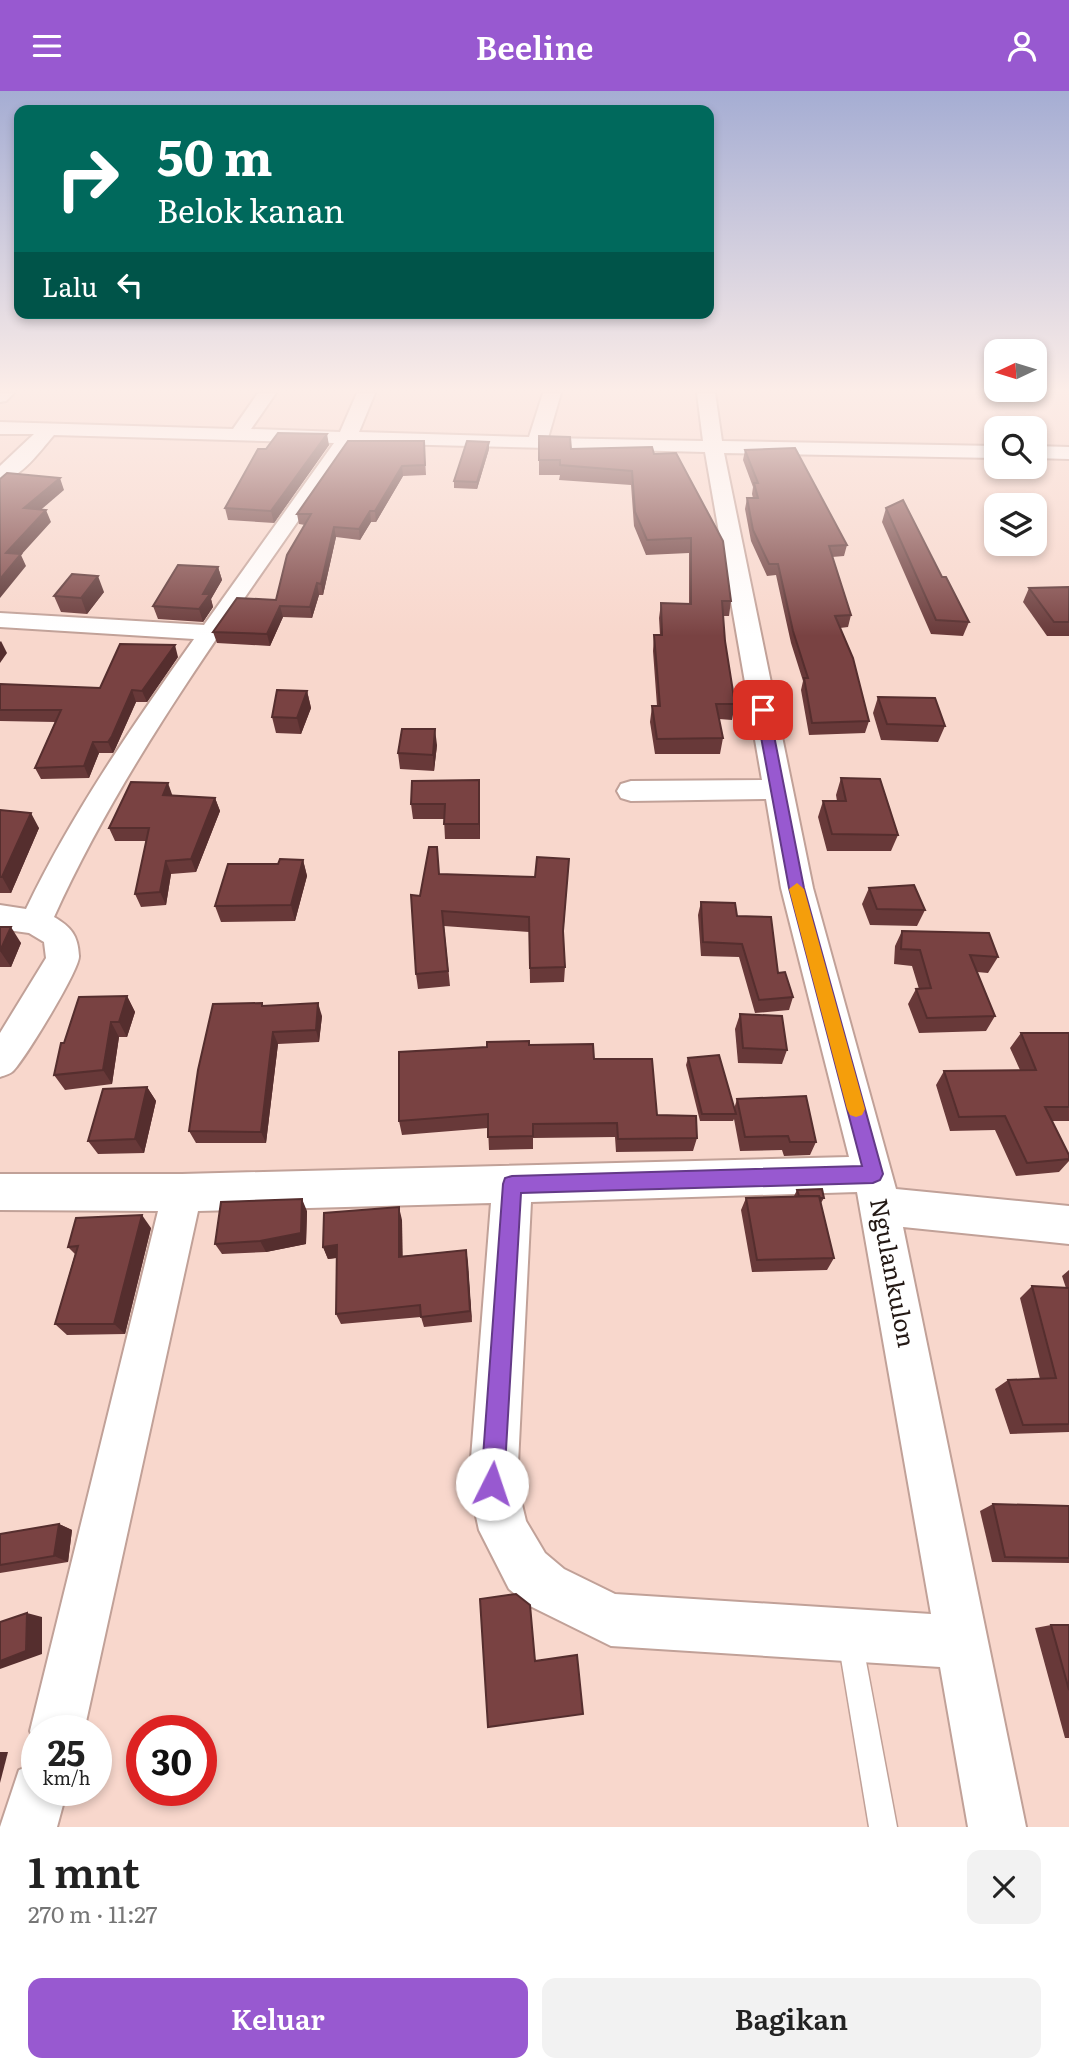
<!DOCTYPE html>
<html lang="id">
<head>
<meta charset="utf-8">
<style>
  :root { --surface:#fff; --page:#f2f2f2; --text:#222; --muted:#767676; --accent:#9859d0 }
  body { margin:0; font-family:Literata,serif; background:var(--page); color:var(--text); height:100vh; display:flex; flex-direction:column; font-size:26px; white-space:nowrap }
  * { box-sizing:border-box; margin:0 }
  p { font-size:23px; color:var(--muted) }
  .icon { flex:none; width:38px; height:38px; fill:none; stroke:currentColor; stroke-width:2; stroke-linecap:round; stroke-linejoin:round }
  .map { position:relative; height:1736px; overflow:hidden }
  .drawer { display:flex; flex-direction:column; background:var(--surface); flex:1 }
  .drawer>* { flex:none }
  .banner { position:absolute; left:14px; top:14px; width:700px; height:214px; border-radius:14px; box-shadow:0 4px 10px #0003; background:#00695c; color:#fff; overflow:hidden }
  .needle { width:46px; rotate:266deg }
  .tools { position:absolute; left:984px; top:248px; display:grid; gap:14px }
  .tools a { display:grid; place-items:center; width:63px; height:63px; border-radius:14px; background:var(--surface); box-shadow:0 4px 10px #0003; font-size:35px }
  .speed { position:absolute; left:21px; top:1624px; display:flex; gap:14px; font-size:35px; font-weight:700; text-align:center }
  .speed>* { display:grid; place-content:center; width:91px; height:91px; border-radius:50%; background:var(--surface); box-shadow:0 4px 10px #0003; line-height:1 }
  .speed small { font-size:18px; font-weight:400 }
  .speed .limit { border:10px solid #d22; background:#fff; color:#111 }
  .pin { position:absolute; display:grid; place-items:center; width:60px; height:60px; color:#fff; margin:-30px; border-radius:14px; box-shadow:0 4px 10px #0006 }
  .me { position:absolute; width:77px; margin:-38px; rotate:4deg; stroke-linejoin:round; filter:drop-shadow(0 0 5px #0008) }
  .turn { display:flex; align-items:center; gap:24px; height:147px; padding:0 28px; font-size:32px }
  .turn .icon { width:91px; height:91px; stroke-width:2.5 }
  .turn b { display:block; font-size:49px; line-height:60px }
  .then { display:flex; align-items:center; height:66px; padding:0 28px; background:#0003; gap:14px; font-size:26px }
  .round { display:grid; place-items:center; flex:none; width:74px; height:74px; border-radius:14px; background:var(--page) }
  .overview { display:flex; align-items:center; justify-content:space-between; height:119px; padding:0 28px }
  h1 { font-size:42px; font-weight:600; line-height:52px }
  .action { display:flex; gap:14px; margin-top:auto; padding:14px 28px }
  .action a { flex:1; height:80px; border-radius:14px; background:var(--accent); color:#fff; font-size:28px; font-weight:600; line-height:80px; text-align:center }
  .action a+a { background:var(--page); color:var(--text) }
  header { display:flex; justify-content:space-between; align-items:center; height:91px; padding:0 28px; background:var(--accent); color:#fff; font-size:32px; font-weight:600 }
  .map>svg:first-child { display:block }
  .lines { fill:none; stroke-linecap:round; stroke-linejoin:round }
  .lane-casing { stroke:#c1a198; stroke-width:3 }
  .street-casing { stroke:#c1a198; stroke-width:4 }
  .lane { fill:#fff; fill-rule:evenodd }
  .street { fill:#fff; fill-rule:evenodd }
  .wall { fill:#683939 }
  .shaded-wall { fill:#552e2e }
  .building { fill:#794242; stroke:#552e2e; stroke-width:2 }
  .route { fill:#9859d0; stroke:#633a87; stroke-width:2 }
  .slow { fill:#f59e0b }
  .labels { text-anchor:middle; stroke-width:7; stroke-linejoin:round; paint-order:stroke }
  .street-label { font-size:24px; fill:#231814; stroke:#fff }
</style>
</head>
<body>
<header><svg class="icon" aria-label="menu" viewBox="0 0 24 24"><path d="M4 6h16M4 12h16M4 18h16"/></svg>Beeline<svg class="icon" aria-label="person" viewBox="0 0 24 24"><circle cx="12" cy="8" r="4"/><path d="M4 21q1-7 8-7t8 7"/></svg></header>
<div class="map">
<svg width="1069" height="1736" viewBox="0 0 1069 1736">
  <rect width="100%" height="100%" fill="#f8d7cc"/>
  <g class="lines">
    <defs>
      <path id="lane" d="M850 1537 859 1540 862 1549 897 1736H869L838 1549 841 1540Z"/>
      <g id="street">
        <path d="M0 302H14L6 310 0 311Z"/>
        <path d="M258 302H276L251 338 340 341 357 302H375L359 341 529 346 543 302H561L548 347 703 350 697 302H715L722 350 996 355V367L724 362 813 797 896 1098 1069 1115V1153L903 1136 1026 1736H968L940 1576 611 1555 528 1514 509 1498 479 1439 469 1393 491 1112 198 1120 84 1640H37V1657L30 1640 158 1120 0 1119V1083H182L849 1066 781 797 766 708 631 710 621 707 617 700 621 693 631 690 762 689 705 361 352 352C249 503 129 660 54 826 71 836 78 844 79 865 80 878 26 966 14 979 11 983 5 984 0 986V942L46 867 44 851 29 842 0 838V814L26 818C72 722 133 634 194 548L0 536V522L204 534 334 352 54 344C40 360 22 386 0 391V375L34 343H0V331L233 338ZM857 1101 931 1523 615 1503 564 1478 545 1462 526 1430 517 1393 531 1111Z"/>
        <path d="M1034 355 1069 356V368L1034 367Z"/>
        <path d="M37 1672V1699H67L57 1736H0L19 1679Z"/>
      </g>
    </defs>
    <use href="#lane" class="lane-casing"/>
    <use href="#street" class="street-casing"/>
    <use href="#lane" class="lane"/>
    <use href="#street" class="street"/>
  </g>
  <g class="wall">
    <path d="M539 345 571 358 654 363 731 510 729 525H723L725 550 735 613 732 629 719 628 723 647 720 663H655L650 631 652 615H657L653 560 654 544H660L659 527 661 512 689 513V462L646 464 634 435 631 394 559 389 560 384H539Z"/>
    <path d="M424 350 426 384 403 385 376 431H371L360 449 336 446 323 504H319L312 527 283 526 270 555 217 552 213 541 276 509 305 434 299 433 297 423Z"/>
    <path d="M329 354 274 432 228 429 225 417 266 358Z"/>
    <path d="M489 358 477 398 454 397V390Z"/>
    <path d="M745 359 847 454 844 465 832 466 851 524 848 536 840 537 869 630 865 642 809 644 801 599 803 590 791 552 776 484 767 485 751 450 745 418 747 407H753L752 403 753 396 743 369Z"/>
    <path d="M886 417 942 486 969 531 963 545 931 543 882 431Z"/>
    <path d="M218 476 222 489 211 508 213 516 203 531 158 528 153 515Z"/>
    <path d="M1069 496V545H1047L1023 511 1029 497Z"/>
    <path d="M104 501 87 523 61 521 54 505Z"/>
    <path d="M178 566 147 611H136L116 656 113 662H99L89 687 41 688 35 677 55 631 0 630V593L100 597Z"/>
    <path d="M307 600 311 617 301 643 276 642 272 626Z"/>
    <path d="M878 606 945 635 938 651 881 649 873 622Z"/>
    <path d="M437 654 434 680 400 678 398 662Z"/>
    <path d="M841 687 898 744 891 760H827L818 726 823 710H837L836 704Z"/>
    <path d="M480 704V748H445L444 728H413L411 713Z"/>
    <path d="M173 705 215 707 220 720 196 781 171 783 166 814 141 816 135 803 146 750H115L109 737Z"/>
    <path d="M0 719 39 737 11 802H0Z"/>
    <path d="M569 768 563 846 565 876 564 891 530 892 529 841 444 835 450 895 418 898 416 883 420 805 439 783 535 786Z"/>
    <path d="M303 769 307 785 295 830 221 831 215 815 278 773Z"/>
    <path d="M869 797 925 819 917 835 870 834 862 813Z"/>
    <path d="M701 811 737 825 778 882 793 906 789 919 755 922 739 866 701 865 698 824Z"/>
    <path d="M0 836 21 852 11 876H0Z"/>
    <path d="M902 840 998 866 988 882 977 881 995 925 986 940 919 942 908 913 916 898H919L912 875 894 873 895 855Z"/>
    <path d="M127 905 135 921 127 946H119L112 993 65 999 54 984 64 952Z"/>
    <path d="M263 915 322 925 319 951 278 953 266 1052H196L189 1040Z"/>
    <path d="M740 923 787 959 782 973 738 972 735 938Z"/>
    <path d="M1021 942H1069V1030H1052L1069 1068V1070L1059 1081 1016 1085 995 1039 950 1040 936 994 944 980 1020 979 1010 957Z"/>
    <path d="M529 954 594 968 657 1024 697 1047 693 1060 616 1061 615 1046 533 1047V1058L489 1059 488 1037 402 1044 399 1030Z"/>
    <path d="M688 967 734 1018 737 1008 816 1051 810 1064 784 1065 782 1059 740 1060 734 1028 733 1030H700L686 974Z"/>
    <path d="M147 996 156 1010 144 1062 98 1063 88 1050Z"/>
    <path d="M797 1099 824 1107 821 1112 834 1167 827 1179 752 1181 741 1119 746 1107 794 1105Z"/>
    <path d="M307 1120 306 1153 266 1161 222 1163 215 1153Z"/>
    <path d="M402 1129V1165L466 1159 472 1231 424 1236 421 1226 341 1233 336 1223 337 1167 328 1168 323 1156Z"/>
    <path d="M151 1137 125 1243 67 1244 55 1233 75 1163 68 1156Z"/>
    <path d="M1069 1179V1341L1010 1343 995 1298 1008 1289 1040 1288 1020 1207 1032 1195 1066 1197 1062 1185Z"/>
    <path d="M993 1413 1069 1415V1472L992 1471 980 1420Z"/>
    <path d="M59 1433 72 1439 68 1471 0 1482V1443Z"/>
    <path d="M1051 1534H1069V1647H1065L1035 1537Z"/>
  </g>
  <g class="shaded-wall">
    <path d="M327 343 329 354 274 432 271 420Z"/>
    <path d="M489 351V358L477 398V391Z"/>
    <path d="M402 375 403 385 376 431 375 420Z"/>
    <path d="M60 387 64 399 29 429 24 417Z"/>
    <path d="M46 419 51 431 21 464 26 475 0 507V488L6 462Z"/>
    <path d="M370 420 371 431 360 449 359 438Z"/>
    <path d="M334 436 336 446 323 504 321 493Z"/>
    <path d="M218 476 222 489 211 508 213 516 203 531 199 518 203 503Z"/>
    <path d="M98 485 104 501 87 523 81 507Z"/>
    <path d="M317 492 319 504 312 527 310 516Z"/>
    <path d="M280 515 283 526 270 555 267 543Z"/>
    <path d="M1 550 7 562 0 572V551Z"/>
    <path d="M175 554 178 566 147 611 142 600Z"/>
    <path d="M132 599 136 611 116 656 113 662 108 651Z"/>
    <path d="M307 600 311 617 301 643 297 627Z"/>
    <path d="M435 638 437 654 434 680 433 664Z"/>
    <path d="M93 651 99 662 89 687 84 675Z"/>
    <path d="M479 689 480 704V748L479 733Z"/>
    <path d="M168 692 173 706 163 704Z"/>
    <path d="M215 707 220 720 196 781 191 768Z"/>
    <path d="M31 722 39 737 11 802 2 786Z"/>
    <path d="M303 769 307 785 295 830 291 814Z"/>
    <path d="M166 770 171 783 166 814 160 801Z"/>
    <path d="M11 836 21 852 11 876 0 860Z"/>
    <path d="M127 905 135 921 127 946 119 931Z"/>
    <path d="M318 912 322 925 319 951 316 939Z"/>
    <path d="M111 931 119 946 112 993 103 979Z"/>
    <path d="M273 941 278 953 266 1052 261 1041Z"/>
    <path d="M147 996 156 1010 144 1062 135 1048Z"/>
    <path d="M302 1108 307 1120 306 1153 266 1161 260 1150Z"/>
    <path d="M399 1116 402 1129 403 1177 399 1166Z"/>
    <path d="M142 1124 151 1137 125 1243 114 1233Z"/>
    <path d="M337 1154 342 1166 328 1168 323 1156Z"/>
    <path d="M466 1159 468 1171 472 1231 470 1220Z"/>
    <path d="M59 1433 72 1439 68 1471 54 1465Z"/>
    <path d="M27 1522 42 1526V1563L0 1578V1570Z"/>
    <path d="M0 1661H8L0 1692Z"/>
  </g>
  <g class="building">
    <path d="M278 342 327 343 271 420 225 417 258 358H266Z"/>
    <path d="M539 345 570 346 571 358 652 356 654 363 676 362 723 450 731 510H722L725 550 735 613H716L723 647 657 648 652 615H660L654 544H662L661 512 691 513V447L647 449 635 421 632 380 560 374V369H539Z"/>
    <path d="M348 350H424L425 374 402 375 375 420H370L359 438 334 436 321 493 317 492 310 516 280 515 267 543 213 541 237 507 276 509 287 464 311 423H297Z"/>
    <path d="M467 350 489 351 477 391 454 390Z"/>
    <path d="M795 357 847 454 829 455 851 524 835 525 853 567 869 630 812 632 804 587H808L793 540 778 473H769L753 439 747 407H758L754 392H758L745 359Z"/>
    <path d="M7 382 60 387 24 417 46 419 6 462 21 463 0 488V388Z"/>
    <path d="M903 409 942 486H946L969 531 936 529 886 417Z"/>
    <path d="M178 474 218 476 203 503H210L199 518 153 515Z"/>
    <path d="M72 483 98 485 81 507 54 505Z"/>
    <path d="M1069 496V531H1054L1029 497Z"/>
    <path d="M120 553 175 554 142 600 132 599 112 645 108 651H93L84 675 35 677 61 619H0V593L100 597Z"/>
    <path d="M277 599 307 600 297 627 272 626Z"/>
    <path d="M878 606 935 607 945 635 887 633Z"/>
    <path d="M402 638H435L433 664 398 662Z"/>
    <path d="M841 687 880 688 898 744 832 743 823 710H846Z"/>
    <path d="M479 689V733H444L445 713H411L412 690Z"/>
    <path d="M131 691 168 692 163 704 215 707 191 768 166 770 160 801 135 803 149 737H109Z"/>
    <path d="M0 719 31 722 2 786H0Z"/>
    <path d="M429 756H437L439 783 535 786 537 766 569 768 563 840 565 876 530 877 529 826 442 820 448 880 416 883 411 804 420 805Z"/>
    <path d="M280 768 303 769 291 814 215 815 228 773H278Z"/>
    <path d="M914 794 925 819 877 818 869 797Z"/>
    <path d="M701 811 735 812 737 825 771 826 778 882 785 881 793 906 759 909 742 853 703 851Z"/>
    <path d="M0 836H11L0 860Z"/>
    <path d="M902 840 989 842 998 866 970 864 995 925 927 927 916 898 931 897 920 859 901 858Z"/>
    <path d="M127 905 119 931H111L103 979 54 984 61 952H64L79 906Z"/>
    <path d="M262 912V915L318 912 316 939 273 941 261 1041 189 1040 198 979 213 913Z"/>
    <path d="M740 923 782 925 787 959 743 957Z"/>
    <path d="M1021 942H1069V1016H1045L1069 1064V1068L1027 1072 1005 1025 959 1026 944 980 1036 979Z"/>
    <path d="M529 950V954L593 953 594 968H652L657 1024 696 1025 697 1047 618 1048 617 1032 533 1033V1045L488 1046V1023L399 1030V961L487 956V951Z"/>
    <path d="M719 964 736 1023H702L688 967Z"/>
    <path d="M147 996 135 1048 88 1050 103 998Z"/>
    <path d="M806 1005 816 1051H790L788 1045 745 1046 737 1008Z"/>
    <path d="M822 1098 824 1107H820L819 1105H799L797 1099Z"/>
    <path d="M819 1105 834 1167 757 1169 746 1107Z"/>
    <path d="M302 1108 301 1142 260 1150 215 1153 221 1111Z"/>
    <path d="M399 1116V1166L466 1159 470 1220 421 1226 420 1214 336 1223 337 1154 323 1156 324 1122Z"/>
    <path d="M142 1124 114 1233H55L78 1155 68 1156 76 1127Z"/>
    <path d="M1032 1195 1069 1197V1333L1023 1334 1008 1289 1056 1287Z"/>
    <path d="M993 1413 1069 1415V1467L1005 1466Z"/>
    <path d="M59 1433 54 1465 0 1474V1443Z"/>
    <path d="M516 1503 530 1514 535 1570 577 1564 583 1623 488 1636 480 1508Z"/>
    <path d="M27 1522 26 1560 0 1570V1531Z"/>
    <path d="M1051 1534H1069V1599Z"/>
  </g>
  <linearGradient id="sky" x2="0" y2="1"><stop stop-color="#a5add3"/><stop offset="0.55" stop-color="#fcede8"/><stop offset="1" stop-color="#fcede8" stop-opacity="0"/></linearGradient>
  <rect width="1069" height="545" fill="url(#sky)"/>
  <path class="route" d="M763 615 769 619 804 797 883 1083 880 1089 873 1092 521 1102 504 1393 501 1401 492 1404 484 1401 481 1393 503 1093 505 1087 512 1085 862 1075 789 797 756 619Z"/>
  <path class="slow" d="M797 792 804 798 865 1018 862 1024 856 1026 850 1024 847 1018 789 798Z"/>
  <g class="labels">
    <g class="street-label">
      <text transform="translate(892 1182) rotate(79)" y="8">Ngulankulon</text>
    </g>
  </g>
</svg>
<div class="tools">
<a><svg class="needle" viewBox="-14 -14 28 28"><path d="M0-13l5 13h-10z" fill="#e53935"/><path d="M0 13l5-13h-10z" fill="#767676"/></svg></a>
<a><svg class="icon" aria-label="search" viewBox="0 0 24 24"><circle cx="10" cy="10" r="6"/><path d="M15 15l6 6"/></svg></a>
<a><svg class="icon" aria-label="layers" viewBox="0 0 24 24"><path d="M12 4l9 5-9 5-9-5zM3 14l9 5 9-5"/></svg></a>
</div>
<div class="speed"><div>25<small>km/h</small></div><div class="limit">30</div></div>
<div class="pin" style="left:763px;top:619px;background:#d93025"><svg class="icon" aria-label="arrive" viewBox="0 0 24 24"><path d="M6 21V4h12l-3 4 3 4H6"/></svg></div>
<svg class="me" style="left:492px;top:1393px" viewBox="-20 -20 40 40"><circle r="19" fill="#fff"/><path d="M0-13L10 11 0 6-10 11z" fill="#9859d0"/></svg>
<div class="banner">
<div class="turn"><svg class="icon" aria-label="right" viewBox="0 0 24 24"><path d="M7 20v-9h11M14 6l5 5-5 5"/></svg><div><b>50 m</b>Belok kanan</div></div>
<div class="then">Lalu<svg class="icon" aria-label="left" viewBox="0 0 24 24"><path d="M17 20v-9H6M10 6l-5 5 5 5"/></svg></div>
</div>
</div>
<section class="drawer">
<div class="overview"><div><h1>1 mnt</h1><p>270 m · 11:27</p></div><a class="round"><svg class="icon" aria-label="close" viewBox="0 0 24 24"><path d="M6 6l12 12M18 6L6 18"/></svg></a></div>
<div class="action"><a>Keluar</a><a>Bagikan</a></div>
</section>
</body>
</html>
